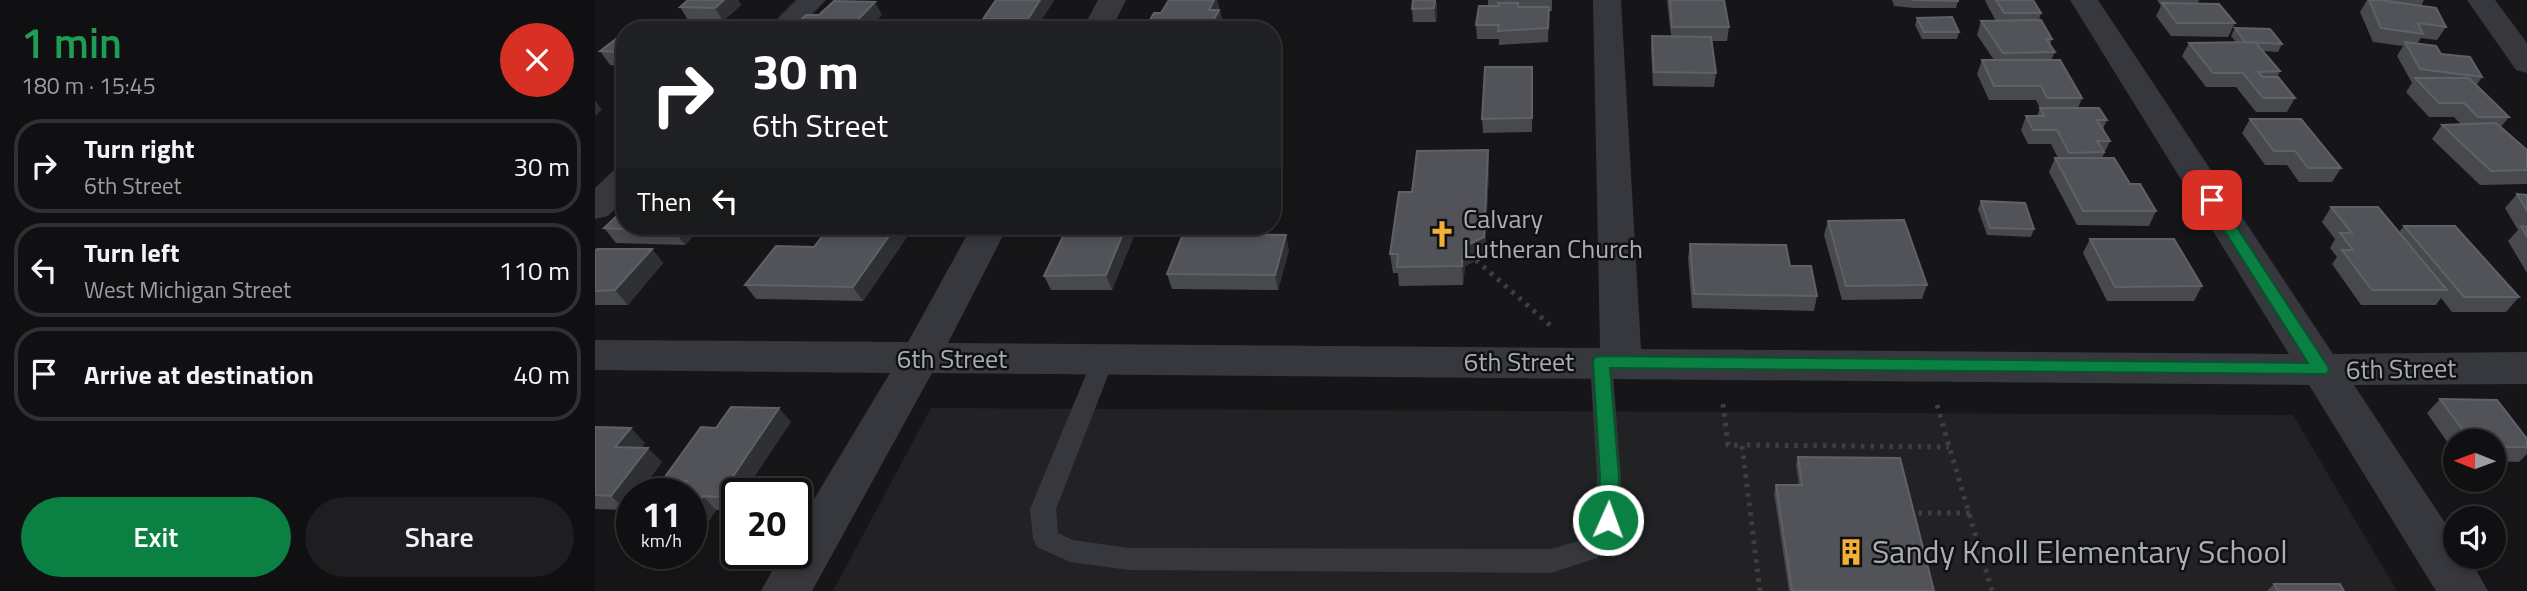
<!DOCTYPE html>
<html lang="en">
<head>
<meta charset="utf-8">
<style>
  :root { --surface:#101012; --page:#1e1e20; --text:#f1f3f6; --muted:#9c9d9f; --line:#303032; --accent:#0b8043 }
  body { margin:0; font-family:"Titillium Web",sans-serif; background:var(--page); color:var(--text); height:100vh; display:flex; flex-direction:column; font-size:26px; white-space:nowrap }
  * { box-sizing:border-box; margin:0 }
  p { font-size:23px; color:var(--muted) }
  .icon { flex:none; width:38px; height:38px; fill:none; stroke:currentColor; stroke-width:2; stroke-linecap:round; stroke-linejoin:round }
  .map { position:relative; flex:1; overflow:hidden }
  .side { display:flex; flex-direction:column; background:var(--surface); width:595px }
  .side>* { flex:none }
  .banner { position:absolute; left:21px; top:21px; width:665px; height:214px; border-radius:28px; box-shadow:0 4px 10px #0003,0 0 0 2px var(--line); background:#202124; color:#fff; overflow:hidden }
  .needle { width:46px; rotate:271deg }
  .buttons { position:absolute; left:1848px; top:429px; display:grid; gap:14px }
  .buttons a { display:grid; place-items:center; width:63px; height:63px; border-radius:50%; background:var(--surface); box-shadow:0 4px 10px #0003,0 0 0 2px var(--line); font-size:35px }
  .speed { position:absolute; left:21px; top:478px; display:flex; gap:14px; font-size:35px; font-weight:700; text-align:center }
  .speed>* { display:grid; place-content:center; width:91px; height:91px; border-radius:50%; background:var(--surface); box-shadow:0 4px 10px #0003,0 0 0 2px var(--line); line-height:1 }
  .speed small { font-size:18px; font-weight:400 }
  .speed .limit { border:4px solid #111; border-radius:10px; background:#fff; color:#111 }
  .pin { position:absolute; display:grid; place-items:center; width:60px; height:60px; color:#fff; margin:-30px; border-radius:14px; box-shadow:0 4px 10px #0006 }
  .me { position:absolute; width:77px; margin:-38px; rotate:2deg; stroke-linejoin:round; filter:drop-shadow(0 0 5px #0008) }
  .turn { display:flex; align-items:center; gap:24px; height:147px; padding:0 21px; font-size:32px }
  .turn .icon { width:91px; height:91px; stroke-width:2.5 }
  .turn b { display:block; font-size:49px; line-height:60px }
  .then { display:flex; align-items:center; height:66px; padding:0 21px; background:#0003; gap:14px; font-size:26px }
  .round { display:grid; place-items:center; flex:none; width:74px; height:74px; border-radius:37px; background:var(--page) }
  .overview { display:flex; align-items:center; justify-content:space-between; height:119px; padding:0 21px }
  h1 { font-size:42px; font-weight:600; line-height:52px; color:#1e9e55 }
  .cta { display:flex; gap:14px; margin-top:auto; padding:14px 21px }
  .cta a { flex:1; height:80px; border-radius:42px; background:var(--accent); color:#fff; font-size:28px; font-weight:600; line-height:80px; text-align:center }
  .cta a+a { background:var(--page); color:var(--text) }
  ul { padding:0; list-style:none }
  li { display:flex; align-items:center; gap:21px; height:94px; margin:0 14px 10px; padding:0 7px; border:4px solid var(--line); border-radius:28px }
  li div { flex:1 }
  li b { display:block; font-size:26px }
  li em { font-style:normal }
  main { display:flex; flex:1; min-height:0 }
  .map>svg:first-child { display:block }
  .built { fill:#222225 }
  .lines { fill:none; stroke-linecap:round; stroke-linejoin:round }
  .path { stroke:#3d3f44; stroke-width:5; stroke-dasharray:3.5 6; stroke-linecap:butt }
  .lane { fill:#37383d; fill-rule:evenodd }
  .street { fill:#37383d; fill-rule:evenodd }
  .wall { fill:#47494d }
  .shaded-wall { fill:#2f3033 }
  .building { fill:#525359; stroke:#5f6168; stroke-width:2 }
  .route { fill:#0b8043; stroke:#07532c; stroke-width:2 }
  .labels { text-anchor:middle; stroke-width:5; stroke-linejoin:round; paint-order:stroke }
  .poi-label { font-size:26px; fill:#a8adb8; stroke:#111113; text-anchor:start }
  .street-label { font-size:26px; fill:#a8adb8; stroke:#111113 }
  .near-poi-label { font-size:32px; fill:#a8adb8; stroke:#111113; text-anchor:start }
</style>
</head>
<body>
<main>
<section class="side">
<div class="overview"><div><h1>1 min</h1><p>180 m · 15:45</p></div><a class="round" style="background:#d93025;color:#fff"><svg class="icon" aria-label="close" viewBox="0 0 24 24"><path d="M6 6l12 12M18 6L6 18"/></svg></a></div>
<ul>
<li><svg class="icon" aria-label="right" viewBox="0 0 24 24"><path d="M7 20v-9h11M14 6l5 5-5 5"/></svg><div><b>Turn right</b><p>6th Street</p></div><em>30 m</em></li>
<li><svg class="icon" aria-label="left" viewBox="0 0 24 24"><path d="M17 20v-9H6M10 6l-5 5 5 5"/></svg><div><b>Turn left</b><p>West Michigan Street</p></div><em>110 m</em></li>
<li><svg class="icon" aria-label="arrive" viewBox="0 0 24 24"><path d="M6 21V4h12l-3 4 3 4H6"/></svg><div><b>Arrive at destination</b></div><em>40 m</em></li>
</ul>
<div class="cta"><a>Exit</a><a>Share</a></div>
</section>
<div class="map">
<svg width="1932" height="591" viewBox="0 0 1932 591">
  <rect width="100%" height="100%" fill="#161618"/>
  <path class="built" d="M336 408 1698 415 1802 591H238Z"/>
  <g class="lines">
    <g class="path">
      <path d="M881 260 956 326"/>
      <path d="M1128 404 1133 445H1147"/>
      <path d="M1342 405 1397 591"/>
      <path d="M1314 513H1375"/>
      <path d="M1165 591 1147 445 1354 447"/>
    </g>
    <path class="lane" d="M508 352 516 354 519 360 461 509 463 533 478 540 534 548 956 549 984 541 1000 518 1002 477 995 362 998 356 1006 354 1014 356 1017 362 1026 477V520L1002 558 956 573 534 570 475 562 442 547 438 539 435 509 497 360 500 354Z"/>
    <g class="street">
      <path d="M201 0H231L202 30H171Z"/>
      <path d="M503 0H531L516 30H487Z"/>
      <path d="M998 0H1026L1046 349 1694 354 1475 0H1503L1738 354 1932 352V384L1759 385 1860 538V556H1873L1893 591H1841L1714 385 337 373 217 591H166L187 553H201V529L295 373 0 370V340L313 342 377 226H413L353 343 1005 348Z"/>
      <path d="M1872 0H1900L1932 43V73L1921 70Z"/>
      <path d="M30 168V199L13 216 0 219V188L18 171Z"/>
    </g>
  </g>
  <g class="wall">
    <path d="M93 0H143L146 5 128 21 93 20 85 7Z"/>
    <path d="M401 0H459L440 30H380L392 29 388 19Z"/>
    <path d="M574 0H622L628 23 624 30H558L555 20 566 13Z"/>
    <path d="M841 0 842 11 841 22H818L817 9Z"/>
    <path d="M893 0H957V11H954L953 42 904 45V39H882L881 25 893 6Z"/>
    <path d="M1072 0H1129L1134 27 1132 41H1116L1121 73 1119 87 1058 86 1056 49 1057 36H1076Z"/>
    <path d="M1297 0H1363V1L1361 8H1319L1299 6Z"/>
    <path d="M1391 0H1438L1446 13 1444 20 1457 39 1455 45 1460 52 1456 60 1487 98 1483 108 1512 120 1508 129 1515 141 1507 158 1561 211 1554 226 1482 225 1454 172 1460 158H1463L1456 144H1433L1426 130 1431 116H1442L1445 108 1441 100H1394L1382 74 1387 60H1399L1382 35 1386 21H1401L1390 1Z"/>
    <path d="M1562 0H1604L1603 3 1640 23 1633 37 1576 36 1561 16 1566 6Z"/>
    <path d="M1772 0H1829L1826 6 1851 27 1842 40 1826 38 1822 44 1846 54 1887 77 1881 86 1914 117 1906 127 1932 150V184L1885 185 1837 139 1847 125 1866 124 1859 117H1834L1811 92 1817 83 1802 56 1808 46 1778 42 1765 12Z"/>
    <path d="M1322 18 1364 32 1362 39H1327L1320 25Z"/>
    <path d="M1640 28 1687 44 1683 52 1668 51 1685 71 1682 77 1700 98 1692 112H1661L1641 87H1611L1587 56 1594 43 1641 42 1636 36Z"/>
    <path d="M30 32V66L15 65 5 51Z"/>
    <path d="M937 67V132L888 133 887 119Z"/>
    <path d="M1655 119 1746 168 1737 182H1704L1692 165H1670L1647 133Z"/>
    <path d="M893 150 894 169 890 256 870 266 868 285 804 286 803 273H798L795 254 817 192Z"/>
    <path d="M1922 194 1932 195V273L1913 241 1923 230 1910 208Z"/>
    <path d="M1386 201 1439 229 1436 237 1392 235 1383 209Z"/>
    <path d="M1736 207 1804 232 1809 226 1924 297 1911 312H1857L1846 298 1841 305H1766L1737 264 1742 257 1735 248 1740 239 1727 222Z"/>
    <path d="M1233 221 1332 285 1327 299 1247 300 1229 235Z"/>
    <path d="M108 226 90 245 21 243 9 228Z"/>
    <path d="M473 226H543L517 290H456L449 276Z"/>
    <path d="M314 234 268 301 161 299 150 285 219 247Z"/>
    <path d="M1495 239 1607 286 1599 301H1512L1488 253Z"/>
    <path d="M1095 244 1195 266 1222 296 1219 311 1097 308 1093 258Z"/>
    <path d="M57 249 68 263 33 305H0V251Z"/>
    <path d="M694 250 683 290 577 289 572 274Z"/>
    <path d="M1845 399 1932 439V454L1924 462 1899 461V441H1860V453L1832 413Z"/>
    <path d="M196 422 142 494V503L137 511 121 510 103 538H96V494H80L67 481Z"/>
    <path d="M0 427 50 443 45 448 67 462 31 510 0 509Z"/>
    <path d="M1203 457 1339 591H1194L1179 493 1181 485H1204L1201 465Z"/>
    <path d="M1679 584 1749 591H1672Z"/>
  </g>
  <g class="shaded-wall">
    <path d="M129 0H143L146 5 128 21 120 8Z"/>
    <path d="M445 0H459L440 30H437L433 19Z"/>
    <path d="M619 0H622L624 10H614Z"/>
    <path d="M841 0 842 11 841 22 839 8Z"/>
    <path d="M280 2 287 15 273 30H253Z"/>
    <path d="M624 10 628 23 624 30H621L618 21Z"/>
    <path d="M609 21 612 30H604Z"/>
    <path d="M89 24 92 30H82Z"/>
    <path d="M0 100 7 110 0 116Z"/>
    <path d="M893 150 894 169 890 256 870 266 868 285 867 266 868 247Z"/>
    <path d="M84 226H108L90 245 79 231Z"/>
    <path d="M301 226H309L314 234 268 301 258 287Z"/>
    <path d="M531 226H543L517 290 511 275Z"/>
    <path d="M691 235 694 250 683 290 680 275Z"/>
    <path d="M57 249 68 263 33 305 20 290Z"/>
    <path d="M184 408 196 422 148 494H142V503L137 511 124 497Z"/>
    <path d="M36 428 50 443 34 462 20 447Z"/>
    <path d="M53 448 67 462 43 494H37V502L31 510 16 496Z"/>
    <path d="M108 496 121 510 103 538 96 532V513Z"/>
  </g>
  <g class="building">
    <path d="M93 0H129L120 8 85 7Z"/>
    <path d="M401 0H445L433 19H388Z"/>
    <path d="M574 0H619L614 10H624L618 21H609L604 30H560L566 21 555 20 559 13H566Z"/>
    <path d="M818 0H840L839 8 817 9Z"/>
    <path d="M1075 0H1129L1134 27H1077Z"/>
    <path d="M1317 0H1363V1L1321 0Z"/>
    <path d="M1401 0H1438L1446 13H1409Z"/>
    <path d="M1774 0H1785L1841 8 1851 27 1823 23 1828 34 1786 28Z"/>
    <path d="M239 1 280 2 253 30H195L211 15H224Z"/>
    <path d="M903 3H923V7H954L953 28 903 31 904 25H881L884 6H904Z"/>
    <path d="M1567 3 1624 4 1640 23H1582Z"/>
    <path d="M1357 17 1364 32H1329L1322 18Z"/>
    <path d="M1446 20 1457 39H1451L1460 52 1408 53 1386 21Z"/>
    <path d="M61 24H89L82 30H32L55 29Z"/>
    <path d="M423 28 422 30H380L381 29Z"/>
    <path d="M1640 28 1675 29 1687 44 1650 42Z"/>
    <path d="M30 32V52L5 51Z"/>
    <path d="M1057 36 1116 37 1121 73 1059 72Z"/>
    <path d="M1660 42 1685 71 1663 72 1668 77H1683L1700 98H1668L1648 73H1618L1594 43Z"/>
    <path d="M1810 42 1841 46 1846 54 1875 57 1887 77 1825 69Z"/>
    <path d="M1387 60H1465L1487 98H1452L1446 86H1399Z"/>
    <path d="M890 67H937V118L887 119Z"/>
    <path d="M1820 78H1874L1914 117H1883L1869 103H1844Z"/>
    <path d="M1445 108H1504L1512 120H1502L1515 141H1502L1509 152 1474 153 1462 130H1438L1431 116H1449Z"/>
    <path d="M1655 119H1706L1746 168H1713L1700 151H1679Z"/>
    <path d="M1901 123 1932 150V170L1896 171 1847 125Z"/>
    <path d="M893 150 889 237 868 247 867 266 802 267 803 254H795L804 192H817L822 151Z"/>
    <path d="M1460 158H1519L1535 184H1545L1561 211H1488Z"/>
    <path d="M1922 194 1932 195V211Z"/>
    <path d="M1386 201 1430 203 1439 229 1395 228Z"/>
    <path d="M1736 207H1783L1852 290H1777L1747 250H1758L1745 233H1757Z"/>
    <path d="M30 208V226H84L79 231 9 228Z"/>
    <path d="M1309 220 1332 285 1251 286 1233 221Z"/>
    <path d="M235 226H301L258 287 150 285 181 246 219 247Z"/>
    <path d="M473 226H531L511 275 449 276Z"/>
    <path d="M1809 226H1860L1924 297H1869Z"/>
    <path d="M1926 226 1932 227V237Z"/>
    <path d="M588 234 691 235 680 275 572 274Z"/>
    <path d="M1495 239H1579L1607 286 1520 287Z"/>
    <path d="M1095 244 1191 245 1195 266H1216L1222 296 1099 294Z"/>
    <path d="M2 249H57L20 290 0 291V251Z"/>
    <path d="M1845 399 1902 400 1932 439V447H1899V441H1876Z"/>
    <path d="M136 407 184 408 124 497 108 496 96 513V494H83L92 481H67L106 427 121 428Z"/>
    <path d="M0 427 36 428 20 447 53 448 16 496 0 495Z"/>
    <path d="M1203 457 1305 458 1339 591H1197L1181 485H1207Z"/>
    <path d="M1679 584H1745L1749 591H1683Z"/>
  </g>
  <path class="route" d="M1617 195 1622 197 1732 365 1734 370 1732 374 1015 368 1024 477 1022 520 1020 526 1013 528 1006 526 1003 520 1005 477 998 362 1000 357 1006 356 1713 363 1610 200Z"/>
  <defs>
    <symbol id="church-bare" viewBox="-9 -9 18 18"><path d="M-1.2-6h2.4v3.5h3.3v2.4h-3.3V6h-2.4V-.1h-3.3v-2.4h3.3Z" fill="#f2b134" stroke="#111113" stroke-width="2.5" paint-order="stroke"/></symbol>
    <symbol id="building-bare" viewBox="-9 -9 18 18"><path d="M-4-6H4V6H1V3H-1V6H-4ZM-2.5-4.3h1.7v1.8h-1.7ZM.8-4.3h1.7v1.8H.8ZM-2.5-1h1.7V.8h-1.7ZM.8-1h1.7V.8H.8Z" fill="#f2b134" stroke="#111113" stroke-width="2.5" paint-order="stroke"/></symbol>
  </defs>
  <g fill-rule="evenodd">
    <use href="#church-bare" x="828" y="215" width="38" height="38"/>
    <use href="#building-bare" x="1237" y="533" width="38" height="38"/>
  </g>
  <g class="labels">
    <g class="poi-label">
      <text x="868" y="228">Calvary<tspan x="868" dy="30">Lutheran Church</tspan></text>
    </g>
    <g class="street-label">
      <text x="357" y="368">6th Street</text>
      <text x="924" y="371">6th Street</text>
      <text transform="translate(1806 369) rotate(-1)" y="9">6th Street</text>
    </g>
    <g class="near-poi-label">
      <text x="1277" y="563">Sandy Knoll Elementary School</text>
    </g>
  </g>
</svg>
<div class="buttons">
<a><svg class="needle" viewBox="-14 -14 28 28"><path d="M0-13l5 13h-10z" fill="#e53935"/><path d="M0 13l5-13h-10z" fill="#9c9d9f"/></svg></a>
<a><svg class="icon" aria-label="sound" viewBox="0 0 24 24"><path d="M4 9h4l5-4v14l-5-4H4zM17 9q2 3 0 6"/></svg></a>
</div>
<div class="speed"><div>11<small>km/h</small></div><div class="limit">20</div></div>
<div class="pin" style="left:1617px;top:200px;background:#d93025"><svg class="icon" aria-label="arrive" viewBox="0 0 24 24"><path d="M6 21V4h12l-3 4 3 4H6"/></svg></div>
<svg class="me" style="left:1013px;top:520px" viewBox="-20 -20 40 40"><circle r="17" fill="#0b8043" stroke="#fff" stroke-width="3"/><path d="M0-11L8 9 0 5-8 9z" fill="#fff"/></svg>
<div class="banner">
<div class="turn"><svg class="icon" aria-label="right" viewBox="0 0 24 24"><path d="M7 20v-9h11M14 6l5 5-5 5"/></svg><div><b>30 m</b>6th Street</div></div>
<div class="then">Then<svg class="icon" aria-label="left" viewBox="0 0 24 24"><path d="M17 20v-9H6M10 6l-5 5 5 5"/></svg></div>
</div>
</div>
</main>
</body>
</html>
